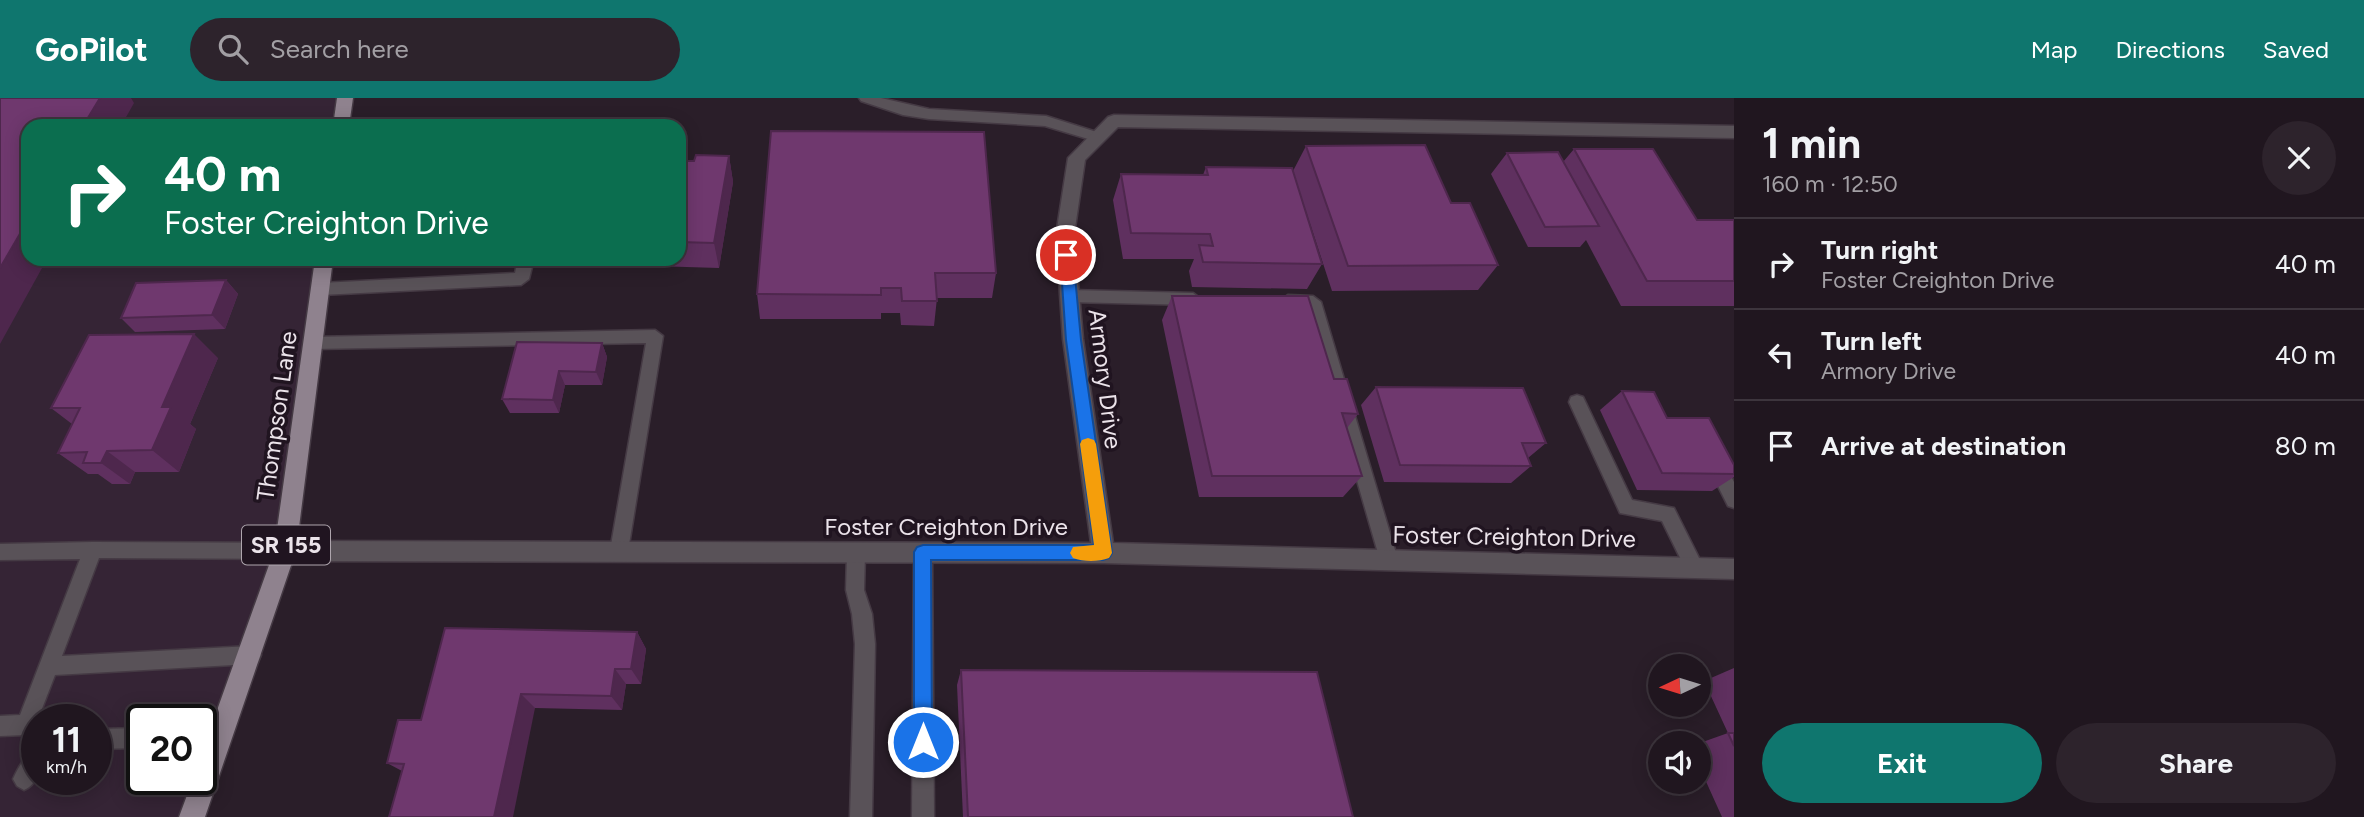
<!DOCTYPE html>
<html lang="en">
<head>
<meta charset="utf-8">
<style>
  :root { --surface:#20161f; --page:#2d232c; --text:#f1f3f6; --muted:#a29fa4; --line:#3d353d; --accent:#0f766e }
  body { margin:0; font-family:Figtree,sans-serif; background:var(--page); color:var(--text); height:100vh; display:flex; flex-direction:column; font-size:26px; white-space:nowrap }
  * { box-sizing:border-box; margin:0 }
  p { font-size:23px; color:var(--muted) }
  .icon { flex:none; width:38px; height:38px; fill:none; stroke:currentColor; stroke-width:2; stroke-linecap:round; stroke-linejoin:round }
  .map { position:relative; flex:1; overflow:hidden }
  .side { display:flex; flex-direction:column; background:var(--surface); width:630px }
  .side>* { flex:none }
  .hud { position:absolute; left:21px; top:21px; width:665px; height:147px; border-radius:21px; box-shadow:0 4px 18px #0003,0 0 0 2px var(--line); background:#0b6e4f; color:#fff; overflow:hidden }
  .needle { width:46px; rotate:266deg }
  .tools { position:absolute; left:1648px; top:556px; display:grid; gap:14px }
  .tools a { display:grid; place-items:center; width:63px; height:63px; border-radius:50%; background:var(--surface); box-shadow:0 4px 18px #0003,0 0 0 2px var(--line); font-size:35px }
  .speed { position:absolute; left:21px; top:606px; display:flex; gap:14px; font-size:35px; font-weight:700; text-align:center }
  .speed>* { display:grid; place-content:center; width:91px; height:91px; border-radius:50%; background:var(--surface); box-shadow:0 4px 18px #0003,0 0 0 2px var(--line); line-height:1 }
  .speed small { font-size:18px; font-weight:400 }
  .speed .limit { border:4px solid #111; border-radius:10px; background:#fff; color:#111 }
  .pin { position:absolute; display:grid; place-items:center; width:60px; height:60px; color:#fff; margin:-30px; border:4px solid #fff; border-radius:50%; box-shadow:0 2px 7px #0007 }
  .me { position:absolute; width:77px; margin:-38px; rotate:0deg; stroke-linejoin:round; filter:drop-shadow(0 0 5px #0008) }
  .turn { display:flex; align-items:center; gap:24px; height:147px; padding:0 28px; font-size:32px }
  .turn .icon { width:91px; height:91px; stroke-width:2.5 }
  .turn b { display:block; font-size:49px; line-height:60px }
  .round { display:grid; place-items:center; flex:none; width:74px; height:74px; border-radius:37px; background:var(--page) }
  .overview { display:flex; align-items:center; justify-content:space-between; height:119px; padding:0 28px }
  h1 { font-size:42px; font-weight:700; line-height:52px }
  .cta { display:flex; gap:14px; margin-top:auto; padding:14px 28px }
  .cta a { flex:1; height:80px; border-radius:42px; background:var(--accent); color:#fff; font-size:28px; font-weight:700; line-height:80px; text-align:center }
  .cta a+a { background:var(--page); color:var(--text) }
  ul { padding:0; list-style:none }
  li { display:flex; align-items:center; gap:21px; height:91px; padding:0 28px; border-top:2px solid var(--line) }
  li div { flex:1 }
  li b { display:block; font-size:26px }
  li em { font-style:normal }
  header { display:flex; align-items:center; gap:42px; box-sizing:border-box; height:98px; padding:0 35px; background:var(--accent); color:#fff }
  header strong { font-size:33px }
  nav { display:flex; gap:38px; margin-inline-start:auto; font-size:24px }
  .search { width:490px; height:63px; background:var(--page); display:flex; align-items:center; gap:18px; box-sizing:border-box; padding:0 24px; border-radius:38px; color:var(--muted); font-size:26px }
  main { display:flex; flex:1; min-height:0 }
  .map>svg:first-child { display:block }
  .built { fill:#352435; fill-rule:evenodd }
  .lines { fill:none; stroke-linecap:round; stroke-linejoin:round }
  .service-casing { stroke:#453a44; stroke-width:3 }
  .minor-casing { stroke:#453a44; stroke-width:3 }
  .primary-casing { stroke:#453a44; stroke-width:3 }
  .service { fill:#595258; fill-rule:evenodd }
  .minor { fill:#595258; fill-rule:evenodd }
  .primary { fill:#8f828e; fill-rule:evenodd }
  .wall { fill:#5f305f }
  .shaded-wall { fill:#4e274d }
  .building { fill:#6f386e; stroke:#4e274d; stroke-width:2 }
  .route { fill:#1a73e8; stroke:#114b97; stroke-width:2 }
  .slow { fill:#f59e0b }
  .labels { text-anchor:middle; stroke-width:7; stroke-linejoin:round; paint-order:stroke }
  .shield { fill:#201420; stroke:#aea5ad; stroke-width:2 }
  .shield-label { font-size:23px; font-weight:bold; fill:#ebe3ea }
  .street-label { font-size:24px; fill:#ebe3ea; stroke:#201420 }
</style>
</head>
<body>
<header>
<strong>GoPilot</strong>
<div class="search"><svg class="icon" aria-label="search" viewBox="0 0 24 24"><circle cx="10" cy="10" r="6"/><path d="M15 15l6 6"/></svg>Search here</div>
<nav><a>Map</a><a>Directions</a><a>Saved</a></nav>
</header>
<main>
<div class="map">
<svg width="1734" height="719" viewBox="0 0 1734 719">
  <rect width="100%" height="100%" fill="#2a1e29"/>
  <path class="built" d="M0 0H345L341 28H28V161H324L285 453 192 719H0ZM37 621H96V681H37ZM142 621H201V681H142Z"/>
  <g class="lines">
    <defs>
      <g id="service">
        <path d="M859 0H881L929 11 1046 18 1103 36 1105 39 1098 44 1045 28 929 21 903 17 861 3Z"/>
        <path d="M518 161H534L529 181 521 187 321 197 313 191 321 185 515 175Z"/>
        <path d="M1070 192 1193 195 1201 201 1193 207 1070 204 1062 198Z"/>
        <path d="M1288 197 1313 198 1321 204 1398 462 1396 468 1389 471 1382 468 1380 462 1307 210 1282 207 1280 203Z"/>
        <path d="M655 232 663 238 628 453 626 459 619 461 612 459 610 453 646 245 313 251 305 245 313 239Z"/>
        <path d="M1577 297 1583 299 1632 402 1674 410 1704 470 1702 476 1695 479 1688 476 1662 423 1620 415 1569 304 1571 299Z"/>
        <path d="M1720 366 1726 369 1734 384V410L1728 408 1711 374 1714 369Z"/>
        <path d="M93 444 285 445 292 447 294 453 292 459 285 461 99 460 62 558 251 548 258 550 261 557 258 564 251 566 55 577 33 634 26 637 0 638V618L20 617 80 461 0 462V446Z"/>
        <path d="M923 446 930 448 932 454 934 719H912L914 454 916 448Z"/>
        <path d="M856 448 863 450 865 456 864 492 872 516 875 546 872 719H850L855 546 852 516 846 492 847 456 849 450Z"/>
        <path d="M142 630V650L96 651V631Z"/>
        <path d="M37 652C37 668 41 685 24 692L17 688 13 681C18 670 25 656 37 652Z"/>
      </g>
      <path id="minor" d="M1114 17 1734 28V40L1118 29 1085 62 1074 137 1083 241 1113 445 1734 461V481L1103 465 285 463 277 460 274 453 277 446 285 443 1091 445 1063 241 1056 137 1068 60 1108 19Z"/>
      <g id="primary">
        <path d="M337 0H353L349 28H333Z"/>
        <path d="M315 161H333L296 453 205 719H179L193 681H201V657L274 453Z"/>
      </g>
    </defs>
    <use href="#service" class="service-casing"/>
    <use href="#minor" class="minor-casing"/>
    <use href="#primary" class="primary-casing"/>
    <use href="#service" class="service"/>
    <use href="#minor" class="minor"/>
    <use href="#primary" class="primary"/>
  </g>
  <g class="wall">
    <path d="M771 33 996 175 992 200H937L934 228 901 227 900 215H881V221H760L757 196Z"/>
    <path d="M1306 48 1451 105 1498 167 1478 192 1332 193 1304 107 1322 166 1307 191 1192 189 1189 173 1194 161H1123L1113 102 1121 76 1203 77 1206 69 1293 73Z"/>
    <path d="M1574 51 1697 122H1734V208H1621L1586 142 1580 149H1528L1491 76 1507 55 1563 64Z"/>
    <path d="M729 58 733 84 719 170 555 165 553 161H679V63H694Z"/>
    <path d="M226 182 238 196 225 231 135 234 121 220Z"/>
    <path d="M1172 198 1334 281 1358 316 1347 330 1362 378 1343 399H1199L1162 222Z"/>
    <path d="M602 245 607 259 602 287H565L559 315H510L502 301Z"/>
    <path d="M218 260 190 326 196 331 179 374H135L130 386H112L98 376H88L58 355 72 326 51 310Z"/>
    <path d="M1376 289 1546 345 1528 360 1531 368 1511 385 1384 384 1361 307Z"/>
    <path d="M1622 293 1667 320 1734 367V379L1712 393 1637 392 1600 312Z"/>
    <path d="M637 534 646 551 641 586H626L622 612 535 610 402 673 387 665 421 622Z"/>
    <path d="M1734 570V719H1722L1699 668V646H1697L1728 635 1704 583Z"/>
    <path d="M961 572 1353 719H963L957 587Z"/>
  </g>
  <g class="shaded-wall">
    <path d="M100 0H131L134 5 121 28H83Z"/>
    <path d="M729 58 733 84 719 170 714 145Z"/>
    <path d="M28 122V161H47L0 246V170Z"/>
    <path d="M226 182 238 196 225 231 212 217Z"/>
    <path d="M194 236 218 260 190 326 196 331 179 374 152 352 162 309Z"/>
    <path d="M602 245 607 259 602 287 596 274Z"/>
    <path d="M559 273 565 287 559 315 553 302Z"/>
    <path d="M107 353 135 374 130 386 101 365Z"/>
    <path d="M637 534 646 551 641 586 631 571Z"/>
    <path d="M615 571 626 586 622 612 611 598Z"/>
    <path d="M521 596 535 610 513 719H494Z"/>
  </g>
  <g class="building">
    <path d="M0 0H100L83 28H28V122L0 170Z"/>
    <path d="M771 33 984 34 996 175H935L937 203H902L901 190H881V197L757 196Z"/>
    <path d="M1425 47 1451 105H1470L1498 167 1348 168 1306 48Z"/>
    <path d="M1574 51H1653L1697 122H1734V183H1647Z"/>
    <path d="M1558 54 1599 128 1545 129 1507 55Z"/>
    <path d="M696 57 729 58 714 145 679 144V63H694Z"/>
    <path d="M1206 69 1292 70 1322 166 1203 164 1199 147 1213 148 1210 136 1131 135 1121 76 1208 77Z"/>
    <path d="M226 182 212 217 121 220 136 185Z"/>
    <path d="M1172 198H1308L1334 281H1347L1358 316 1342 315 1362 378H1212Z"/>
    <path d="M194 236 162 309H171L152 352 107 353 101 365H83L87 354 58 355 80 310H51L89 237Z"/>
    <path d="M517 244 602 245 596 274 559 273 553 302 502 301Z"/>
    <path d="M1376 289 1523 290 1546 345H1522L1531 368 1400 367Z"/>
    <path d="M1622 293 1654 294 1667 320H1709L1734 367V376L1662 375Z"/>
    <path d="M445 530 637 534 631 571H615L611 598 521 596 494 719H389L404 666 387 665 398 622H421Z"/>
    <path d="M961 572 1317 574 1353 719H968Z"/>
    <path d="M1728 635H1734V648Z"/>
  </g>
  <path class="route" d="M1066 152 1073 157 1081 242 1112 455 1109 460 1103 462H931L932 644 930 650 923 653 916 650 914 644V454L917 449 923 447H1094L1066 242 1060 157Z"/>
  <path class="slow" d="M1088 340 1094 342 1096 346 1112 455 1109 460C1099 464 1083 464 1073 460L1070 455 1073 449 1094 447 1080 346 1082 342Z"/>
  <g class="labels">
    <rect class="shield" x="242" y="427.5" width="88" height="39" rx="5"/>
    <g class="shield-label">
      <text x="286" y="455">SR 155</text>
    </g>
    <g class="street-label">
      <text transform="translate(1105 281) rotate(83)" y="8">Armory Drive</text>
      <text transform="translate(277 318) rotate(-82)" y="8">Thompson Lane</text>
      <text x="946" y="437">Foster Creighton Drive</text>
      <text transform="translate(1514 439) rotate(1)" y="8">Foster Creighton Drive</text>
    </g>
  </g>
</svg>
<div class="tools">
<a><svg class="needle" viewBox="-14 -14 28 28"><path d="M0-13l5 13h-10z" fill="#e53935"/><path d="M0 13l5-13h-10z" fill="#a29fa4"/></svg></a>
<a><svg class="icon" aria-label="sound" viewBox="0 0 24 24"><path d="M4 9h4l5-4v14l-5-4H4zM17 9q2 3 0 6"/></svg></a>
</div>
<div class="speed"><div>11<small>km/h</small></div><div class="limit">20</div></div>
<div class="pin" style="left:1066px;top:157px;background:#d93025"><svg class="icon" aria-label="arrive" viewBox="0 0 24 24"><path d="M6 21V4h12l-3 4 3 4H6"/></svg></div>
<svg class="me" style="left:923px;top:644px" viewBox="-20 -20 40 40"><circle r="17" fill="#1a73e8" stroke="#fff" stroke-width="3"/><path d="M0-11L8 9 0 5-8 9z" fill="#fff"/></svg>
<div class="hud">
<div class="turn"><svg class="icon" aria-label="right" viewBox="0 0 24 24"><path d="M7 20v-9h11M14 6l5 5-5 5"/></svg><div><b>40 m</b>Foster Creighton Drive</div></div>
</div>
</div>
<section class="side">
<div class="overview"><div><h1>1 min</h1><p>160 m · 12:50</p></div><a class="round"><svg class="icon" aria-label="close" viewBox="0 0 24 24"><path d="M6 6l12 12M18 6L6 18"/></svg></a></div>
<ul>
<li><svg class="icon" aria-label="right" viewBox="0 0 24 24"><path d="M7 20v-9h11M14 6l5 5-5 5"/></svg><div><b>Turn right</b><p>Foster Creighton Drive</p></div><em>40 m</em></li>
<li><svg class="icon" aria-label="left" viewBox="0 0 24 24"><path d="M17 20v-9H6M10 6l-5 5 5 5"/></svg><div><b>Turn left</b><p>Armory Drive</p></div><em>40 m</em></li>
<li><svg class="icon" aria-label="arrive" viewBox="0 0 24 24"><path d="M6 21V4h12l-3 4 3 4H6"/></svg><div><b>Arrive at destination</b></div><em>80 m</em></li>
</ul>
<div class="cta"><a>Exit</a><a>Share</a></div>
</section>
</main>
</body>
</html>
